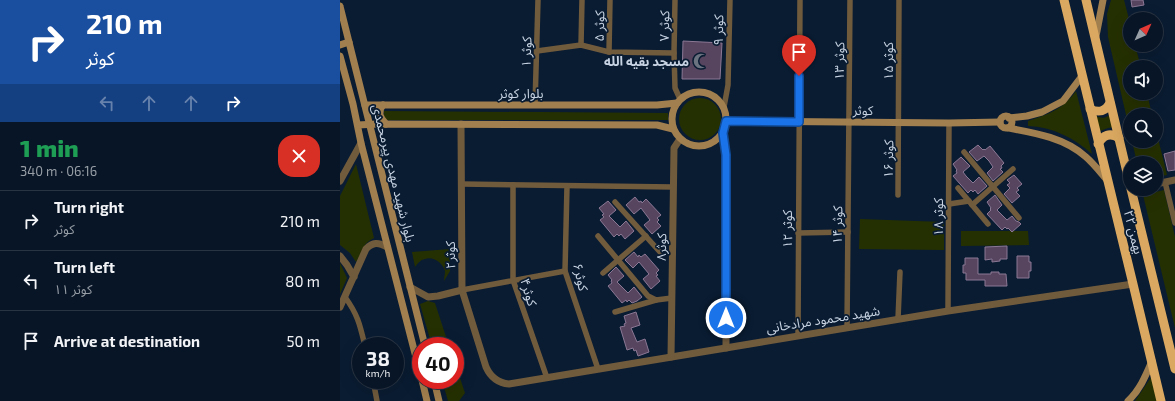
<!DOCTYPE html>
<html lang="en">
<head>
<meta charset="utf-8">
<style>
  :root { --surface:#081526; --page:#162232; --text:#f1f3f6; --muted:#989fa7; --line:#293443 }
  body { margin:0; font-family:"Exo 2","Noto Sans Arabic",sans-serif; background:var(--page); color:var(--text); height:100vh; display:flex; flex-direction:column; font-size:15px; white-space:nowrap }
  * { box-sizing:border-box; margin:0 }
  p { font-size:13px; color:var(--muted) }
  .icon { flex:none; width:22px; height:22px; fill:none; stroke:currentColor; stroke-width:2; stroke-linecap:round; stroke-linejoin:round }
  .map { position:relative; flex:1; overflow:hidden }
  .details { display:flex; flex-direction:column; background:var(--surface); width:340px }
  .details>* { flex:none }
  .top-card { background:#1a4fa0; color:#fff; overflow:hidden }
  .needle { width:26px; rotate:45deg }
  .controls { position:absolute; left:783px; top:12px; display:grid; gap:8px }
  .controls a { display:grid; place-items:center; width:40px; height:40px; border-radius:50%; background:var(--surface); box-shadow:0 4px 16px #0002,0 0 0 1px var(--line); font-size:20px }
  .speed { position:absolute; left:12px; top:337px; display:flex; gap:8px; font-size:20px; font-weight:700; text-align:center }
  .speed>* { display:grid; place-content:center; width:52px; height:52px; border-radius:50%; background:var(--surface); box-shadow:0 4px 16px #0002,0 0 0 1px var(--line); line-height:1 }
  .speed small { font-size:10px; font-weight:400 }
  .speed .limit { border:6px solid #d22; background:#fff; color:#111 }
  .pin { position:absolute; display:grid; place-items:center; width:34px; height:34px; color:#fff; margin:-41px -17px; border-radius:50% 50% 50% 0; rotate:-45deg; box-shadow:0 0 4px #0007 }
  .pin .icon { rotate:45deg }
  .me { position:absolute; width:44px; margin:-22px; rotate:0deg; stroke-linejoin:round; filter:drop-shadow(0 0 3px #0008) }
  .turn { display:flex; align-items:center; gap:14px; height:84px; padding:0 20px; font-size:18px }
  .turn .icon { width:52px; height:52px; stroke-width:2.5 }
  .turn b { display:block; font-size:28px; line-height:34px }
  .lanes { display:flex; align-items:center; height:38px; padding:0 20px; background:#0003; justify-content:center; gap:20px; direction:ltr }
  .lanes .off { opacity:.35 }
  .round { display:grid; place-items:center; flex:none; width:42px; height:42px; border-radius:16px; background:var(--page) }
  .headline { display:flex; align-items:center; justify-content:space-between; height:68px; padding:0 20px }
  h1 { font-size:24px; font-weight:800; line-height:30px; color:#1e9e55 }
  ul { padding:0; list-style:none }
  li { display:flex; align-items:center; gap:12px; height:60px; padding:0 20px; border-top:1px solid var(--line) }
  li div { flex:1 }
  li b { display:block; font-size:15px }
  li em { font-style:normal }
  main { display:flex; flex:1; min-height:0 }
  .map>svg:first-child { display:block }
  .green { fill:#253002 }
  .building { fill:#574560; stroke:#8b7895 }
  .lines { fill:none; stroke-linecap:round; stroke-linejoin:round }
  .minor { stroke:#715b3d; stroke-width:5.5 }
  .tertiary { stroke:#715b3d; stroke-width:7 }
  .secondary { stroke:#a27f4e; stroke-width:7 }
  .trunk { stroke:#daa860; stroke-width:9 }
  .route-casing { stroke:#114b97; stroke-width:10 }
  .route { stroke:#1a73e8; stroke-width:7 }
  .labels { text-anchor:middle; stroke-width:3.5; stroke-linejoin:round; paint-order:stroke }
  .street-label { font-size:13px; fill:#c7d3e2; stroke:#0a1c32 }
  .poi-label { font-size:13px; font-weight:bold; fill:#c7d3e2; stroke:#0a1c32; text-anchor:end }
</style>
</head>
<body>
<main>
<section class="details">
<div class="top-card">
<div class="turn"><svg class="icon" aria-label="right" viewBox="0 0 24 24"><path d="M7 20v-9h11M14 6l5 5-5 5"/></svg><div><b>210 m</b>کوثر</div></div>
<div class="lanes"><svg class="icon off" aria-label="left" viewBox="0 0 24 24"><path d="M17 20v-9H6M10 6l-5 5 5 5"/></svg><svg class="icon off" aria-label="ahead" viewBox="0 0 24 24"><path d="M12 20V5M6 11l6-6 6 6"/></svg><svg class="icon off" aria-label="ahead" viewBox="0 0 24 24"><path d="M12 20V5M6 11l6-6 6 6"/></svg><svg class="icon" aria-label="right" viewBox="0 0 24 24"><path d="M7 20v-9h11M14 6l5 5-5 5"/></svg></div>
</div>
<div class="headline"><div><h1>1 min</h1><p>340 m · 06:16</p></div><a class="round" style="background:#d93025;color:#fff"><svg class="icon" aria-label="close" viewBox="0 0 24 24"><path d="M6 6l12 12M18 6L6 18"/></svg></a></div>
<ul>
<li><svg class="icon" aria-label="right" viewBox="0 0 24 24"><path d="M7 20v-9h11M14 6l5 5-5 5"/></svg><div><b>Turn right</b><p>کوثر</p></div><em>210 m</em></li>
<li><svg class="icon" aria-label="left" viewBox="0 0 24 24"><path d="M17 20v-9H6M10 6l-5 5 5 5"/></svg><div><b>Turn left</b><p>کوثر ۱۱</p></div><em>80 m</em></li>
<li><svg class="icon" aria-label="arrive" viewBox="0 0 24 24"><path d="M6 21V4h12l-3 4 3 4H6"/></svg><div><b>Arrive at destination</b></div><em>50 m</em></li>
</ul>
</section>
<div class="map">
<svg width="835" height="401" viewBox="0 0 835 401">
  <rect width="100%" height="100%" fill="#0a1c32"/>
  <g class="green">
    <path d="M771 0H784L790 23V45H795L801 67H790V93H807L812 115H790V132L768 37 767 14Z"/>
    <path d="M736 91 752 154C734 138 713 127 688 126V121C709 114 722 110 736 91Z"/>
    <circle cx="360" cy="119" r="21"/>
    <path d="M44 111 328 113V120H46L44 117Z"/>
    <path d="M770 114 773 127 768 128 760 131 756 116C761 118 766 119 770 114Z"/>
    <path d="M816 130 827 175 816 177V163H797L792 141H816Z"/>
    <path d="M16 164 34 238C20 245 24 252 16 262L10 253 0 245V196Z"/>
    <path d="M824 190 835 237V328L803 195Z"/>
    <path d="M520 219 604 222V250L519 249Z"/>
    <path d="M621 231H688L689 245 621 246Z"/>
    <path d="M110 249V271L104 281C104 278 105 274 105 271 103 263 93 256 85 259 80 260 78 263 75 267L72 252Z"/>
    <path d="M0 263 7 278 0 294Z"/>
    <path d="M88 301 95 303 109 346H92L80 304Z"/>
    <path d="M115 363 125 393 119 401H108L102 380H115Z"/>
    <path d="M812 376 817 401H795Z"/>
  </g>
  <g class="building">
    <path d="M791 0H803L804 5 792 7Z"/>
    <path d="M343 41 382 43 380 79H342Z"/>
    <path d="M638 145 643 150 644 149 645 150 650 146 664 163 661 166 662 168 660 169 663 172 653 181 647 173 653 167 649 161 644 156 637 161 629 152Z"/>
    <path d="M835 151V170L828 171 824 154Z"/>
    <path d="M621 157 630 166 623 172 626 176 633 183 639 177 647 186 638 194 635 190 633 192 631 190 628 193 613 176 617 173 616 171 617 170 613 164Z"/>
    <path d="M674 175 682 184 677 188 679 190 676 192 680 196 672 203 664 194 670 188 667 185 670 183 667 180Z"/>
    <path d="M655 195 662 205 657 210 667 220 672 216 676 221 679 222 681 224 672 232 668 228 667 229 665 227 662 230 647 214 651 210 650 209 651 208 647 202Z"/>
    <path d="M295 197 299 202 301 201 302 203 306 199 321 215 317 218 319 220 317 222 321 226 312 234 304 225 310 220 301 208 294 214 286 205Z"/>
    <path d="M268 201 276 210 269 216 280 227 286 221 294 231 285 239 281 234 279 236 277 234 274 237 260 220 264 217 262 215 264 214 259 208Z"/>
    <path d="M667 246V259H660V261L652 262V259L645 260V247Z"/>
    <path d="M294 252 298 257 299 255 301 257 305 254 319 270 316 273 318 275 316 276 320 281 311 289 303 279 309 274 299 262 293 268 285 260Z"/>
    <path d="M677 256H689V262H691V271H689V278H677Z"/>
    <path d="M625 258H638V274H651V272H659V274H666L667 286H645V280H626V273H623V265H625Z"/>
    <path d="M276 267 284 276 277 282 288 293 294 287 302 297 297 301 292 303 289 300 287 302 286 300 282 303 268 286 272 283 271 281 272 280 268 275Z"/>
    <path d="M296 312 300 325 291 328 297 342 305 339 309 352 298 356 296 350 294 351 293 348 287 350 280 327 285 326 284 324 286 323 284 316Z"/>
  </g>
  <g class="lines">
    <g class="minor">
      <path d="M335 0 334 53 335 88 340 99"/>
      <path d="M241 45 242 0"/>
      <path d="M197 51 241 45 269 52 334 53"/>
      <path d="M269 52 270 0"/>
      <path d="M195 105 198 0"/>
      <path d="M384 107 388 85 390 0"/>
      <path d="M624 152 679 218"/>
      <path d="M825 182 835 223"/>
      <path d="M122 184 333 187"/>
      <path d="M173 185V280L207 378"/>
      <path d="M227 186 225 271 258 369"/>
      <path d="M618 188 648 224"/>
      <path d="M558 195 559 0"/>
      <path d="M275 202 320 252"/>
      <path d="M609 204 629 201"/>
      <path d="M632 205 673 169"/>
      <path d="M458 233 508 232"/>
      <path d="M258 236 308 296 316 300 332 298"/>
      <path d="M263 273 306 236"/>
      <path d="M122 290 225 271"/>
      <path d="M5 297C18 315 20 325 25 346"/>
      <path d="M608 311 609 123"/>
      <path d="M275 312 316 300"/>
      <path d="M558 319 560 272"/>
      <path d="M507 328 510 0"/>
      <path d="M458 336 460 0"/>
      <path d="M33 380 37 401"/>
    </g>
    <g class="tertiary">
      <path d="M121 124 122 290 146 367C151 378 158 383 169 384L608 311 793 284"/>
      <path d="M383 133 386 155V348"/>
      <path d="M0 181 21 143"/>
      <path d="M816 184 835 180"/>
      <path d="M0 256 7 265 14 277"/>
      <path d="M70 287 88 297 98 296 122 290"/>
      <path d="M0 307 26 249C33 242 38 242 47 247"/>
      <path d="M331 357 334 148 340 139"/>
    </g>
    <g class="secondary">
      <path d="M0 6 85 346"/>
      <path d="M756 36 763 0"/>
      <path d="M0 45 9 42"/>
      <path d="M0 56 13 104 21 143 81 377"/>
      <circle cx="359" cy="119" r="27"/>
      <path d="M25 105H317L337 103"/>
      <path d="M43 105C37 111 40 118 46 124"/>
      <circle cx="666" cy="122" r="6"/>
      <path d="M669 118 687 116 702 112 723 101 742 76"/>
      <path d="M386 121 609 123 660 122"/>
      <path d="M18 125 37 124 317 125 333 129"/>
      <path d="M668 128C696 133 725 138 746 157 754 164 760 172 767 180"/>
      <path d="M82 380 87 401"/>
      <path d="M94 380 99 401"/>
      <path d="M788 401C800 390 806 375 812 361"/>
    </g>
    <g class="trunk">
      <path d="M724 0 793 284 821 401"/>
      <path d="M746 0 790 185"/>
      <path d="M750 109C759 113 765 112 770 103"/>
      <path d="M758 144C763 135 770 132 779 138"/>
      <path d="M791 189 835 369"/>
    </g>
  </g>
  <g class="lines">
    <defs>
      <path id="route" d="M386 318V155L383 133 386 121 459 122V76"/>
    </defs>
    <use href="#route" class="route-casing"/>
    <use href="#route" class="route"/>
  </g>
  <defs>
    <symbol id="mosque-bare" viewBox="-9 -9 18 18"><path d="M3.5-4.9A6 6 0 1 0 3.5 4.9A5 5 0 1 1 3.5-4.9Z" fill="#6b7280" stroke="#0a1c32" stroke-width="2.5" paint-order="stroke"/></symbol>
  </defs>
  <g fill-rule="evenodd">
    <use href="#mosque-bare" x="350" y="50" width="22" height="22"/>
  </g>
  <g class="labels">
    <g class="street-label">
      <text transform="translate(259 26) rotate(-89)" y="5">کوثر ۵</text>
      <text transform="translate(324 26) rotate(-89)" y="5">کوثر ۷</text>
      <text transform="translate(378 30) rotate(-89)" y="5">کوثر ۹</text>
      <text transform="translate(186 52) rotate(-88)" y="5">کوثر ۱</text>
      <text transform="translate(499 61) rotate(-89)" y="5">کوثر ۱۳</text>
      <text transform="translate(548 61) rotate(-90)" y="5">۱۵ کوثر</text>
      <text x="181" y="98">بلوار کوثر</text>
      <text transform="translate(523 110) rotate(1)" y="5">کوثر</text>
      <text transform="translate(548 159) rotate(-89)" y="5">کوثر ۱۶</text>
      <text transform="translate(54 173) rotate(76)" y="5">بلوار شهید مهدی پیرمحمدی</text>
      <text transform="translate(598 217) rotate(-90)" y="5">کوثر ۱۸</text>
      <text transform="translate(497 225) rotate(-89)" y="5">کوثر ۱۴</text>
      <text transform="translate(447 229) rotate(-90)" y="5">کوثر ۱۲</text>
      <text transform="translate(794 232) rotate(76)" y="5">۲۲ بهمن</text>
      <text transform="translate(321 247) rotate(-89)" y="5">کوثر۸</text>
      <text transform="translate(110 255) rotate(-90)" y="5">کوثر۲</text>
      <text transform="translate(241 277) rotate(77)" y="5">کوثر۶</text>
      <text transform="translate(189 292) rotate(73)" y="5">کوثر۴</text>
      <text transform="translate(483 319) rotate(-9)" y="5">شهید محمود مرادخانی</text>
    </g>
    <g class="poi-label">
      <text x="349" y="66">مسجد بقیه الله</text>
    </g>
  </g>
</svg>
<div class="controls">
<a><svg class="needle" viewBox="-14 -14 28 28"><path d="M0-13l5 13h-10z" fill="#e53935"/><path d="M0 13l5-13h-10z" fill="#989fa7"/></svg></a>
<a><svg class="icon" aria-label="sound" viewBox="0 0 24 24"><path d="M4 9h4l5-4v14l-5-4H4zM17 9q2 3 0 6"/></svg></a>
<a><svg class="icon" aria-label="search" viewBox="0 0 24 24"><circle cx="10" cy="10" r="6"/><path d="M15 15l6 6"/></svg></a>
<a><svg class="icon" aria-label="layers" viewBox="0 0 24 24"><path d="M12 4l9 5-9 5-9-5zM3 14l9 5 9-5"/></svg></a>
</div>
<div class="speed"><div>38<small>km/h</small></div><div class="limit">40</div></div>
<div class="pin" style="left:459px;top:76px;background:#d93025"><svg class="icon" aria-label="arrive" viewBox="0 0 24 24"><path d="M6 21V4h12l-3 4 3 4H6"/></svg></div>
<svg class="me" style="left:386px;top:318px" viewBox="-20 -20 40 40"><circle r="17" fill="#1a73e8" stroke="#fff" stroke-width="3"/><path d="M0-11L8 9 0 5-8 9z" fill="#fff"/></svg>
</div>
</main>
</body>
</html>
